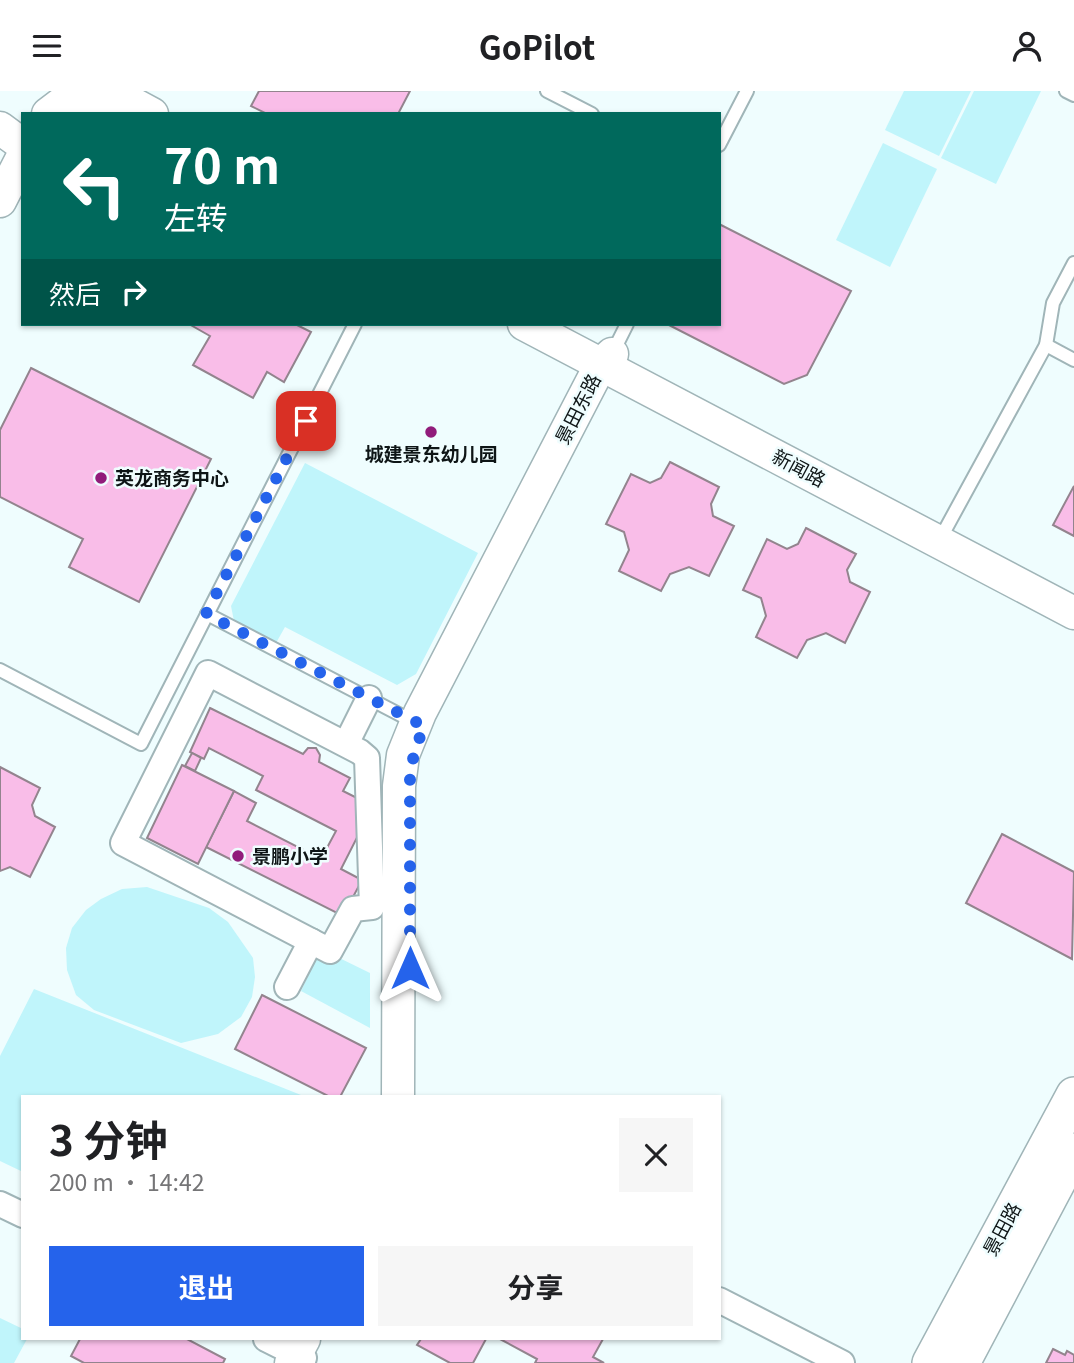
<!DOCTYPE html>
<html lang="zh">
<head>
<meta charset="utf-8">
<style>
  :root { --surface:#fff; --page:#f6f6f6; --text:#202124; --muted:#757577; --accent:#2563eb }
  body { margin:0; font-family:Georgia,"Noto Sans SC",serif; background:var(--page); color:var(--text); height:100vh; display:flex; flex-direction:column; font-size:26px; white-space:nowrap }
  * { box-sizing:border-box; margin:0 }
  p { font-size:23px; color:var(--muted) }
  .icon { flex:none; width:38px; height:38px; fill:none; stroke:currentColor; stroke-width:2; stroke-linecap:round; stroke-linejoin:round }
  .map { position:relative; flex:1; overflow:hidden }
  .panel { position:absolute; left:21px; top:1004px; width:700px; height:245px; display:flex; flex-direction:column; background:var(--surface); border-radius:0px; box-shadow:0 2px 5px #0004 }
  .panel>* { flex:none }
  .banner { position:absolute; left:21px; top:21px; width:700px; height:214px; border-radius:0px; box-shadow:0 2px 5px #0004; background:#00695c; color:#fff; overflow:hidden }
  .pin { position:absolute; display:grid; place-items:center; width:60px; height:60px; color:#fff; margin:-30px; border-radius:14px; box-shadow:0 4px 10px #0006 }
  .me { position:absolute; width:77px; margin:-38px; rotate:0deg; stroke-linejoin:round; filter:drop-shadow(0 0 5px #0008) }
  .turn { display:flex; align-items:center; gap:24px; height:147px; padding:0 28px; font-size:32px }
  .turn .icon { width:91px; height:91px; stroke-width:2.5 }
  .turn b { display:block; font-size:49px; line-height:60px }
  .then { display:flex; align-items:center; height:66px; padding:0 28px; background:#0003; gap:14px; font-size:26px }
  .round { display:grid; place-items:center; flex:none; width:74px; height:74px; border-radius:0px; background:var(--page) }
  .overview { display:flex; align-items:center; justify-content:space-between; height:119px; padding:0 28px }
  h1 { font-size:42px; font-weight:700; line-height:52px }
  .button { display:flex; gap:14px; margin-top:auto; padding:14px 28px }
  .button a { flex:1; height:80px; border-radius:0px; background:var(--accent); color:#fff; font-size:28px; font-weight:700; line-height:80px; text-align:center }
  .button a+a { background:var(--page); color:var(--text) }
  header { display:flex; justify-content:space-between; align-items:center; height:91px; padding:0 28px; background:var(--surface); font-size:32px; font-weight:700 }
  .map>svg:first-child { display:block }
  .green { fill:#c0f5fb }
  .building { fill:#f9bde8; stroke:#93848e; stroke-width:2 }
  .lines { fill:none; stroke-linecap:round; stroke-linejoin:round }
  .service-casing { stroke:#a0b5b8; stroke-width:16 }
  .minor-casing { stroke:#a0b5b8; stroke-width:28 }
  .tertiary-casing { stroke:#a0b5b8; stroke-width:35 }
  .secondary-casing { stroke:#a0b5b8; stroke-width:38 }
  .service { stroke:#fff; stroke-width:12 }
  .minor { stroke:#fff; stroke-width:24 }
  .tertiary { stroke:#fff; stroke-width:32 }
  .secondary { stroke:#fff; stroke-width:35 }
  .route { stroke:#2563eb; stroke-width:12; stroke-dasharray:0 21.6 }
  .poi-dot { fill:#911c7b; stroke:#effdfe; stroke-width:2.5 }
  .labels { text-anchor:middle; stroke-width:5; stroke-linejoin:round; paint-order:stroke }
  .street-label { font-size:19px; fill:#0e1516; stroke:#effdfe }
  .poi-label { font-size:19px; font-weight:bold; fill:#0e1516; stroke:#effdfe; text-anchor:start }
</style>
</head>
<body>
<header><svg class="icon" aria-label="menu" viewBox="0 0 24 24"><path d="M4 6h16M4 12h16M4 18h16"/></svg>GoPilot<svg class="icon" aria-label="person" viewBox="0 0 24 24"><circle cx="12" cy="8" r="4"/><path d="M4 21q1-7 8-7t8 7"/></svg></header>
<div class="map">
<svg width="1074" height="1272" viewBox="0 0 1074 1272">
  <rect width="100%" height="100%" fill="#effdfe"/>
  <g class="green">
    <path d="M904 0H971L939 65 885 39Z"/>
    <path d="M974 0H1041L996 93 941 67Z"/>
    <path d="M883 52 937 78 890 176 836 149Z"/>
    <path d="M305 372 478 462 416 583 397 594 285 536 276 552 234 530 231 515Z"/>
    <path d="M147 796 209 817 228 831 253 867 255 886 252 906 241 926 218 943 181 952 94 919 76 904 67 879 66 857 72 837 86 819 101 808 122 798Z"/>
    <path d="M321 858 370 882V937L301 900Z"/>
    <path d="M34 898 306 1006H23V1081L0 1070V965Z"/>
    <path d="M0 1227 23 1238V1248H27L14 1272H0Z"/>
  </g>
  <g class="building">
    <path d="M259 0H410L398 23H267L251 15Z"/>
    <path d="M719 133 851 200 807 284 784 293 667 233H719Z"/>
    <path d="M189 233H295L311 241 284 291 267 281 253 307 193 274 210 245Z"/>
    <path d="M31 277 211 368 139 511 69 476 83 448 0 406V339Z"/>
    <path d="M670 371 719 396 711 413 713 425 734 435 709 485 689 476 670 483 661 500 619 480 629 459 624 441 606 433 631 383 650 392 661 387Z"/>
    <path d="M1074 395V445L1053 434Z"/>
    <path d="M806 437 856 463 847 479 850 491 870 501 845 552 826 542 807 549 797 567 756 546 766 525 761 507 743 499 767 448 787 458 798 453Z"/>
    <path d="M210 617 303 663 308 657H316L320 664 319 671 350 687 343 700 373 715 341 778 362 789 343 825 206 756 234 700 256 712 247 730 321 768 336 740 256 699 263 685 209 657 204 668 190 661Z"/>
    <path d="M192 662 201 667 195 680 185 675Z"/>
    <path d="M182 674 234 700 198 773 147 747Z"/>
    <path d="M0 676 40 697 32 714 35 725 55 736 30 786 10 776 0 780Z"/>
    <path d="M1002 743 1074 781 1072 868 966 812Z"/>
    <path d="M262 904 366 957 340 1006H330L235 958Z"/>
    <path d="M80 1248H187L225 1268 223 1272H84L71 1265Z"/>
    <path d="M421 1248H486L473 1272H450L417 1254Z"/>
    <path d="M500 1248H603L593 1266 604 1272H535L537 1268Z"/>
    <path d="M1053 1258 1065 1264 1067 1260 1074 1264V1272H1046Z"/>
  </g>
  <g class="lines">
    <defs>
      <g id="service">
        <path d="M547 0 592 23"/>
        <path d="M1066 0 1074 4"/>
        <path d="M719 54 747 0"/>
        <path d="M1046 254 1074 269"/>
        <path d="M612 263 627 233"/>
        <path d="M939 450 1046 254 1053 212 1074 172"/>
        <path d="M207 523 414 631"/>
        <path d="M0 579 141 653 355 233"/>
      </g>
      <g id="minor">
        <path d="M208 582 360 661 367 667 372 816 353 818 330 860 123 752Z"/>
        <path d="M346 653 369 607"/>
        <path d="M287 896 311 850"/>
        <path d="M0 1113 23 1124"/>
        <path d="M719 1209 842 1272"/>
        <path d="M266 1248 304 1267"/>
      </g>
      <g id="tertiary">
        <path d="M48 23 65 10 85 5 126 9 152 23"/>
        <path d="M0 37 23 54"/>
        <path d="M0 110 23 65"/>
        <path d="M524 233 1074 522"/>
        <path d="M398 1006 399 695 403 664 420 622 601 273 612 263"/>
        <path d="M291 1272 304 1248"/>
      </g>
      <g id="secondary">
        <path d="M930 1272 1074 1004"/>
        <path d="M962 1272 1074 1060"/>
      </g>
    </defs>
    <use href="#service" class="service-casing"/>
    <use href="#minor" class="minor-casing"/>
    <use href="#tertiary" class="tertiary-casing"/>
    <use href="#secondary" class="secondary-casing"/>
    <use href="#service" class="service"/>
    <use href="#minor" class="minor"/>
    <use href="#tertiary" class="tertiary"/>
    <use href="#secondary" class="secondary"/>
  </g>
  <g class="lines">
    <path class="route" d="M306 330 206 523 424 635 414 662 410 687V877"/>
  </g>
  <g class="poi-dot">
    <circle cx="431" cy="341" r="7"/>
    <circle cx="101" cy="387" r="7"/>
    <circle cx="238" cy="765" r="7"/>
  </g>
  <g class="labels">
    <g class="street-label">
      <text transform="translate(578 318) rotate(-63)" y="7">景田东路</text>
      <text transform="translate(799 377) rotate(28)" y="7">新闻路</text>
      <text transform="translate(1002 1138) rotate(-62)" y="7">景田路</text>
    </g>
    <g class="poi-label">
      <text x="431" y="370" text-anchor="middle">城建景东幼儿园</text>
      <text x="115" y="394">英龙商务中心</text>
      <text x="252" y="772">景鹏小学</text>
    </g>
  </g>
</svg>
<div class="pin" style="left:306px;top:330px;background:#d93025"><svg class="icon" aria-label="arrive" viewBox="0 0 24 24"><path d="M6 21V4h12l-3 4 3 4H6"/></svg></div>
<svg class="me" style="left:410px;top:877px" viewBox="-20 -20 40 40"><path d="M0-17L14 15 0 8-14 15z" fill="#2563eb" stroke="#fff" stroke-width="4"/></svg>
<div class="banner">
<div class="turn"><svg class="icon" aria-label="left" viewBox="0 0 24 24"><path d="M17 20v-9H6M10 6l-5 5 5 5"/></svg><div><b>70 m</b>左转</div></div>
<div class="then">然后<svg class="icon" aria-label="right" viewBox="0 0 24 24"><path d="M7 20v-9h11M14 6l5 5-5 5"/></svg></div>
</div>
<section class="panel">
<div class="overview"><div><h1>3 分钟</h1><p>200 m · 14:42</p></div><a class="round"><svg class="icon" aria-label="close" viewBox="0 0 24 24"><path d="M6 6l12 12M18 6L6 18"/></svg></a></div>
<div class="button"><a>退出</a><a>分享</a></div>
</section>
</div>
</body>
</html>
